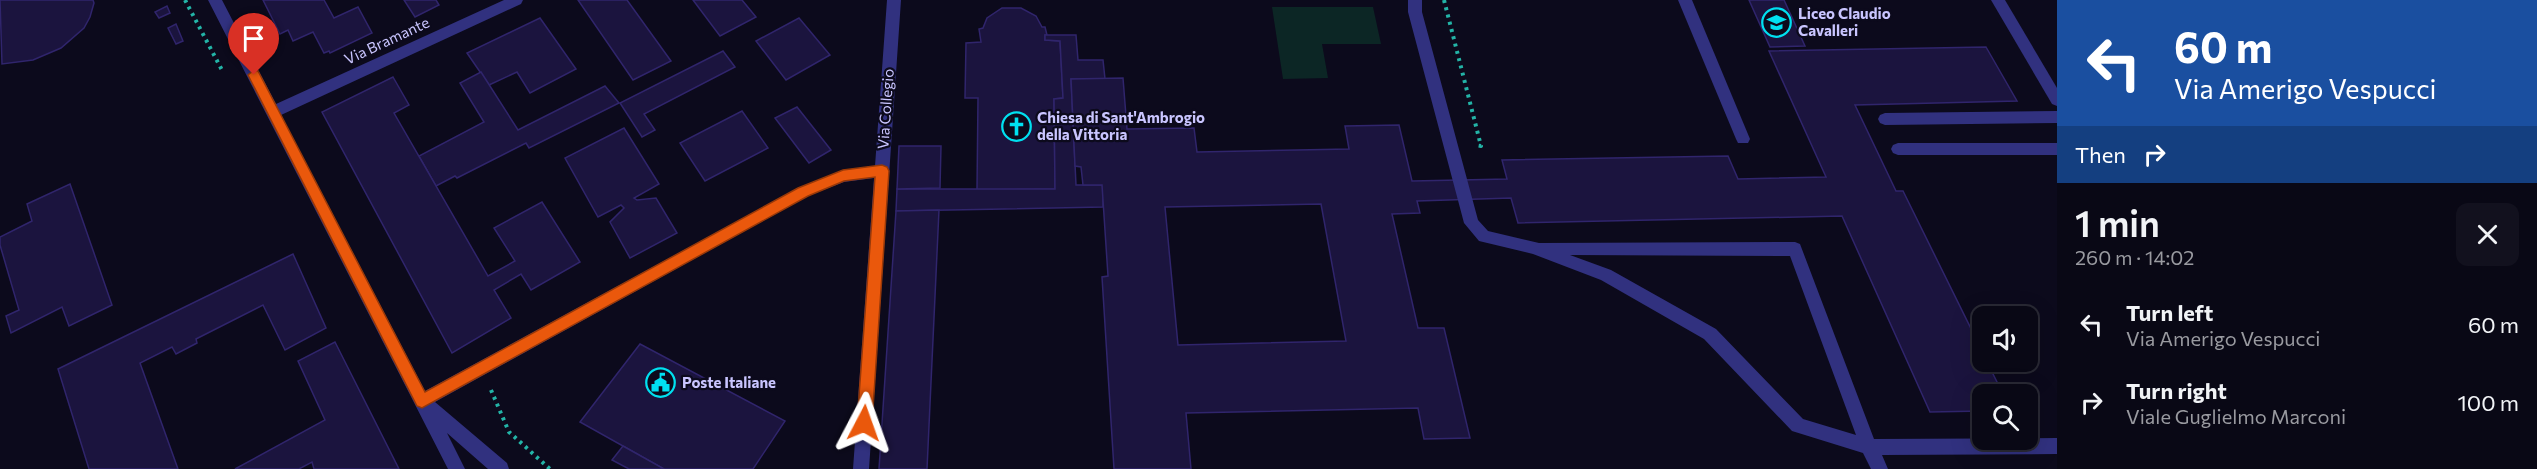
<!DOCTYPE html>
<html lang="en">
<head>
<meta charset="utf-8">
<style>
  :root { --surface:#090815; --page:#12111e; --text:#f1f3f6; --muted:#999aa0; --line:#292934 }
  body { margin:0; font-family:Commissioner,sans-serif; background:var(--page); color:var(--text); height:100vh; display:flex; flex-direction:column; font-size:22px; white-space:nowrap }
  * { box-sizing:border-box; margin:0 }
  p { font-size:20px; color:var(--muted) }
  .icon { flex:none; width:33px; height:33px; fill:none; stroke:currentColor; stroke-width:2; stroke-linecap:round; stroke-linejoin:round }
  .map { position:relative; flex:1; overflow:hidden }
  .sheet { display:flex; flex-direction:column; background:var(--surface); width:480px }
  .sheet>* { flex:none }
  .guide { background:#1a4fa0; color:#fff; overflow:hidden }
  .buttons { position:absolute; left:1972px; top:306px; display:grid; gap:12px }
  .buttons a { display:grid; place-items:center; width:66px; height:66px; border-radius:12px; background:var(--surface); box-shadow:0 6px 24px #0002,0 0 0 2px var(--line); font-size:30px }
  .pin { position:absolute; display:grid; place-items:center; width:51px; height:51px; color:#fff; margin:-62px -26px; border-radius:50% 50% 50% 0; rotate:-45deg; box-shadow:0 0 6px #0007 }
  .pin .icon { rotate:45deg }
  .me { position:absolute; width:66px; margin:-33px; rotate:4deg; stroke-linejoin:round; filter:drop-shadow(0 0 4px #0008) }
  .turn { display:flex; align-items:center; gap:21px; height:126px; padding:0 18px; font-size:27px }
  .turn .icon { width:78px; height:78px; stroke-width:2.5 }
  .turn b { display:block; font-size:42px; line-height:51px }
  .then { display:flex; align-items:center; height:57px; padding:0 18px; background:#0003; gap:12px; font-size:22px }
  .round { display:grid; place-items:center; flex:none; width:63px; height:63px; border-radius:12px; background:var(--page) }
  .headline { display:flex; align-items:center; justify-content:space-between; height:102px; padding:0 18px }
  h1 { font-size:36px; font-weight:600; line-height:45px }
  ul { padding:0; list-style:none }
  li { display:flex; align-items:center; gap:18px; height:78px; padding:0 18px }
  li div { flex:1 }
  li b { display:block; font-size:22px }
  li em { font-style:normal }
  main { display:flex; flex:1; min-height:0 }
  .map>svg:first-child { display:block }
  .green { fill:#0c2625 }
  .building { fill:#1b143e; stroke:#30256c; stroke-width:1.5; fill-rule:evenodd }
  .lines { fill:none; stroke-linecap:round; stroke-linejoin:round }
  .path { stroke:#23b4a7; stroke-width:4; stroke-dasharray:3 4.5; stroke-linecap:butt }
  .service { fill:#31317f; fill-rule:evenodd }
  .minor { fill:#31317f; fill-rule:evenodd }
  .route { fill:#ea580c; stroke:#983908; stroke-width:1.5 }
  .labels { text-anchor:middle; stroke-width:4.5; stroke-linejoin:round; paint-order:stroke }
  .poi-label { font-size:15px; font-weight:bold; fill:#c9c5ff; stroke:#0c0a1c; text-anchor:start }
  .street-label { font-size:15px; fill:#c9c5ff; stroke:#0c0a1c }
</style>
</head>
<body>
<main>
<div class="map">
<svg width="2057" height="469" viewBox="0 0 2057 469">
  <rect width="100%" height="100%" fill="#0c0a1c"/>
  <path class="green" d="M1272 7H1373L1381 44H1322L1328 78 1283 79Z"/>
  <g class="building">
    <path d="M0 0H93L94 3 90 17 84 28 61 48 33 60 2 64Z"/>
    <path d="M263 0H324L334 18 358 7 372 33 330 53 329 51 324 53 313 32 293 41 288 30 280 34Z"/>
    <path d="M404 0H436L439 5 415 17Z"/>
    <path d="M578 0H627L671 61 633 80Z"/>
    <path d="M693 0H742L756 17 720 36Z"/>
    <path d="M1749 0H1784L1805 46 1770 47Z"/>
    <path d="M167 6 170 13 159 18 155 12Z"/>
    <path d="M1002 8H1021L1036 16 1042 27H1045L1047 35H1045V40L1060 41 1063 98 1054 99 1055 189 977 190 978 98H965L966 43 981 42 979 29 983 28 987 18Z"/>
    <path d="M540 18 576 69 530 93 517 72 489 85 467 53Z"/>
    <path d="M799 18 830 55 786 80 756 41Z"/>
    <path d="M176 24 183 41 176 44 168 28Z"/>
    <path d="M1045 35H1076L1078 60H1103L1105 79H1071L1076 185H1103V207L896 211 897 189H1055L1054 99 1063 98 1060 41 1045 40Z"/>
    <path d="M1986 47 2017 101 1855 105 1896 191H1903L1983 353V362H1987L2003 394H1983V411L1930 412 1842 216 1518 223 1511 198 1417 201 1420 213 1392 214 1418 328H1444L1470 438 1424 439 1418 408 1186 413 1191 469H1114L1102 277 1108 276 1102 185H1083L1081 167 1075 166 1071 79 1123 78 1127 129 1194 128 1197 152 1349 149 1345 126 1399 125 1412 181 1507 179 1502 160 1728 156 1738 179 1826 177 1769 51ZM1321 204 1346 341 1178 345 1165 207Z"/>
    <path d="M723 51 735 67 644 114 655 130 642 137 620 103Z"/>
    <path d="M481 72 518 130 605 86 619 103 529 148 526 143 457 178 455 176 436 186 419 156 484 122 460 83Z"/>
    <path d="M393 77 409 105 394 113 488 276 515 261 494 228 542 202 580 262 531 290 521 274 494 290 511 318 452 353 322 112Z"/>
    <path d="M797 107 831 150 809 163 775 118Z"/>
    <path d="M742 111 768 148 705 181 680 143Z"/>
    <path d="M624 128 659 184 634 198 637 200 656 198 677 233 630 258 610 222 624 208 621 205 598 217 565 158Z"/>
    <path d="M899 146H941L940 188 897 189Z"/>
    <path d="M70 184 112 305 69 326 62 307 11 333 6 316 19 310 0 245V237L32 221 27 204Z"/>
    <path d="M939 210 927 469H879L896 211Z"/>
    <path d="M293 254 326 328 285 350 263 305 196 339 197 343 176 354 172 347 140 363 178 469H89L58 369Z"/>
    <path d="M335 342 399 469H314L312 462 299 469H235L325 420 298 361Z"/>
    <path d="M640 344 785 421 753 469H664L580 422Z"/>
    <path d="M623 446 664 469H629L612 460Z"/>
  </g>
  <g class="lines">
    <g class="path">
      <path d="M185 0 223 72"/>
      <path d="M1444 0 1481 146 1475 145"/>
      <path d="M491 390 509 432 550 469"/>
    </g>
    <g class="service">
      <path d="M1408 0H1422V12L1478 220 1488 231 1539 243 1795 242 1800 244 1874 439 2057 438V454L1882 455 1888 469H1871L1863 453 1792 431 1704 339 1601 280 1533 254 1479 241 1464 223 1408 12ZM1570 255 1790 256 1856 435 1803 419 1716 329 1611 270Z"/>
      <path d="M1678 0H1692L1750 139 1748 143H1738L1736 139Z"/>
      <path d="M1991 0H2005L2057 88V106L2052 104Z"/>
      <path d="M2057 111V123L1885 125 1880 123 1878 119 1880 115 1885 113Z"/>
      <path d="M1898 143H2057V155H1898L1893 153 1891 149 1893 145Z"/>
    </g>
    <path class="minor" d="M208 0H222L276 104 504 0H523L521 4 281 115 425 391 798 188 843 170 875 166 887 0H901L869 469H853L874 178 844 182 808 196 435 402 507 463 509 469H488L447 433 465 469H448Z"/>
  </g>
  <path class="route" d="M254 70 258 71 425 392 798 188 843 170 882 165 887 167 889 171 872 423 869 428 864 430 859 428 857 423 875 177 844 181 808 196 422 408 417 406 248 75Z"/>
  <defs>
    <symbol id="school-ring" viewBox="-11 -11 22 22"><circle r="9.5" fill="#0c0a1c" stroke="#00e0f0" stroke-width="1.5"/><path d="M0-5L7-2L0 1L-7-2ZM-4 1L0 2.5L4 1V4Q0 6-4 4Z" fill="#00e0f0"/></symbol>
    <symbol id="church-ring" viewBox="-11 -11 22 22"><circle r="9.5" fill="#0c0a1c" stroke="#00e0f0" stroke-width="1.5"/><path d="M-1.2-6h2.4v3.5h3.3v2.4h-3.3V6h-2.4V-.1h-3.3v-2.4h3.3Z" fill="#00e0f0"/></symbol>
    <symbol id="civic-ring" viewBox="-11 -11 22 22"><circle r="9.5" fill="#0c0a1c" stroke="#00e0f0" stroke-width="1.5"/><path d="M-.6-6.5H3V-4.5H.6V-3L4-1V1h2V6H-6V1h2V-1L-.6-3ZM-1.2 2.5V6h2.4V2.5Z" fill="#00e0f0"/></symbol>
  </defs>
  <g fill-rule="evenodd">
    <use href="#school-ring" x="1760" y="6" width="33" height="33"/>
    <use href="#church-ring" x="1000" y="110" width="33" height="33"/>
    <use href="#civic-ring" x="644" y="366" width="33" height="33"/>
  </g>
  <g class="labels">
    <g class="poi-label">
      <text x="1798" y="19">Liceo Claudio<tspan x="1798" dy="17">Cavalleri</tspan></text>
      <text x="1037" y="123">Chiesa di Sant'Ambrogio<tspan x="1037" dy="17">della Vittoria</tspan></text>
      <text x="682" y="388">Poste Italiane</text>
    </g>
    <g class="street-label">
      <text transform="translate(387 41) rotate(-25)" y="5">Via Bramante</text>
      <text transform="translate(886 109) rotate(-86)" y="5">Via Collegio</text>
    </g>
  </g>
</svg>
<div class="buttons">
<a><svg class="icon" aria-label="sound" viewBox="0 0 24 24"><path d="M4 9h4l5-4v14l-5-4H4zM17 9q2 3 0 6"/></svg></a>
<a><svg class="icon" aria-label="search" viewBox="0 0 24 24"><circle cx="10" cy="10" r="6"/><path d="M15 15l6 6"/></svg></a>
</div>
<div class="pin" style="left:254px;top:75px;background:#d93025"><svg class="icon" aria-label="arrive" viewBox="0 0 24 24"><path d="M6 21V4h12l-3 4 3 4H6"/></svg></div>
<svg class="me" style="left:864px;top:423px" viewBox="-20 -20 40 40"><path d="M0-17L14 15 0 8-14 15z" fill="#ea580c" stroke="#fff" stroke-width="4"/></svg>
</div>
<section class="sheet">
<div class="guide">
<div class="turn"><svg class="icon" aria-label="left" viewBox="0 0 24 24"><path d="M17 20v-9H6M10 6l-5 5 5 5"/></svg><div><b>60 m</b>Via Amerigo Vespucci</div></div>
<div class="then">Then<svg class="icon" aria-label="right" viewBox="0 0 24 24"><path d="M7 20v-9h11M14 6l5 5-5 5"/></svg></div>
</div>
<div class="headline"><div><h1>1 min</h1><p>260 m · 14:02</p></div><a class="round"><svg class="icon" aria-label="close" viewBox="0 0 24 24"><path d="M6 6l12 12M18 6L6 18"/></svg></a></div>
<ul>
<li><svg class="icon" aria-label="left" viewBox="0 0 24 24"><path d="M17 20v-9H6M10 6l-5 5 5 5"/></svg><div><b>Turn left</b><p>Via Amerigo Vespucci</p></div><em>60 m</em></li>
<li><svg class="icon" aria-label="right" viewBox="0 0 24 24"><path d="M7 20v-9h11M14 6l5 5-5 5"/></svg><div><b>Turn right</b><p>Viale Guglielmo Marconi</p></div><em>100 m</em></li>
</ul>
</section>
</main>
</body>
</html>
